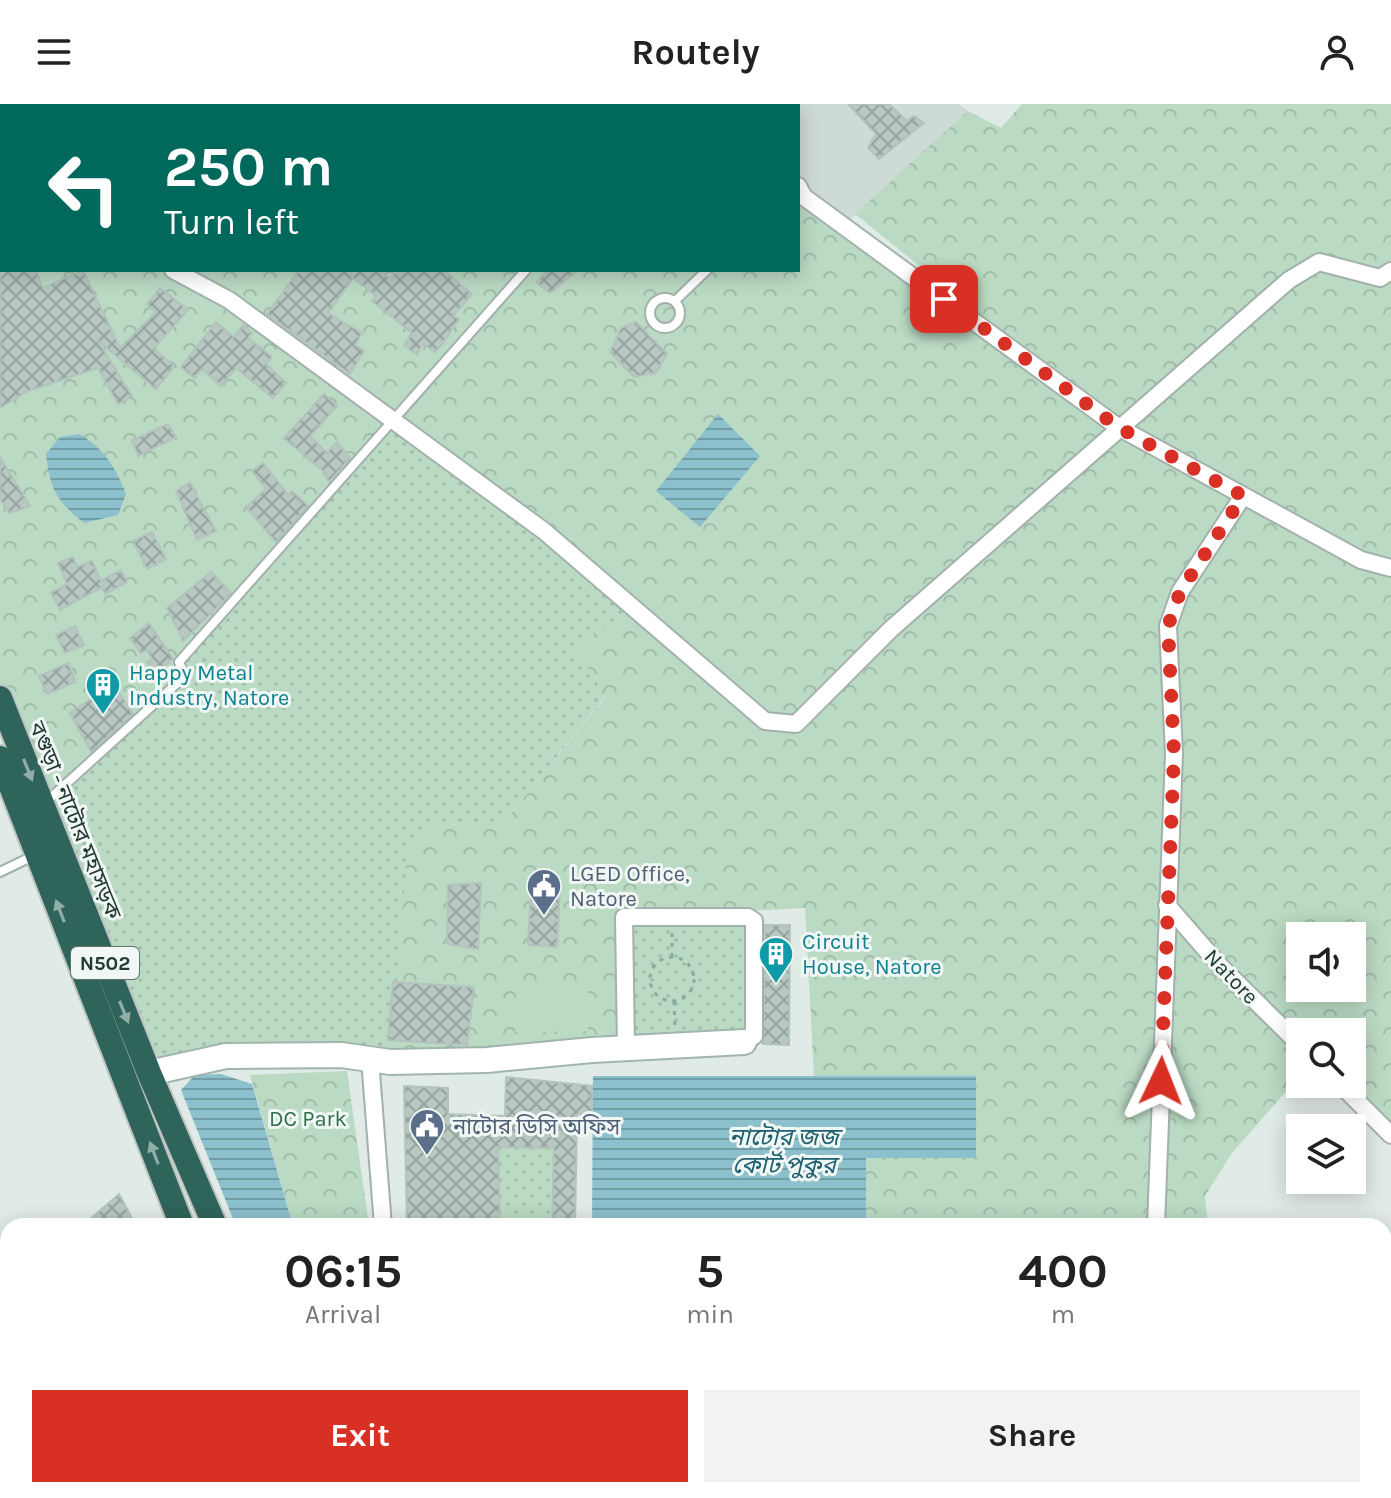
<!DOCTYPE html>
<html lang="en">
<head>
<meta charset="utf-8">
<style>
  :root { --surface:#fff; --page:#f2f2f2; --text:#222; --muted:#767676; --accent:#d93025 }
  body { margin:0; font-family:Karla,"Noto Sans Bengali",sans-serif; background:var(--page); color:var(--text); height:100vh; display:flex; flex-direction:column; font-size:30px; white-space:nowrap }
  * { box-sizing:border-box; margin:0 }
  p { font-size:26px; color:var(--muted) }
  .icon { flex:none; width:44px; height:44px; fill:none; stroke:currentColor; stroke-width:2; stroke-linecap:round; stroke-linejoin:round }
  .map { position:relative; flex:1; overflow:hidden }
  .drawer { position:absolute; left:0px; top:1114px; width:1392px; height:280px; display:flex; flex-direction:column; background:var(--surface); border-radius:24px 24px 0 0; box-shadow:0 4px 20px #0003 }
  .drawer>* { flex:none }
  .top-card { position:absolute; left:0px; top:0px; width:800px; height:168px; box-shadow:0 4px 20px #0003; background:#00695c; color:#fff; overflow:hidden }
  .controls { position:absolute; left:1286px; top:818px; display:grid; gap:16px }
  .controls a { display:grid; place-items:center; width:80px; height:80px; border-radius:0px; background:var(--surface); box-shadow:0 4px 20px #0003; font-size:40px }
  .pin { position:absolute; display:grid; place-items:center; width:68px; height:68px; color:#fff; margin:-34px; border-radius:16px; box-shadow:0 4px 12px #0006 }
  .me { position:absolute; width:88px; margin:-44px; rotate:2deg; stroke-linejoin:round; filter:drop-shadow(0 0 6px #0008) }
  .turn { display:flex; align-items:center; gap:28px; height:168px; padding:0 32px; font-size:36px }
  .turn .icon { width:104px; height:104px; stroke-width:2.5 }
  .turn b { display:block; font-size:56px; line-height:68px }
  .eta { display:flex; justify-content:space-evenly; align-items:center; height:136px; text-align:center }
  .eta b { font-size:48px; font-weight:700; line-height:56px }
  .button { display:flex; gap:16px; margin-top:auto; padding:16px 32px }
  .button a { flex:1; height:92px; border-radius:0px; background:var(--accent); color:#fff; font-size:32px; font-weight:700; line-height:92px; text-align:center }
  .button a+a { background:var(--page); color:var(--text) }
  header { display:flex; justify-content:space-between; align-items:center; height:104px; padding:0 32px; background:var(--surface); font-size:36px; font-weight:700 }
  .map>svg:first-child { display:block }
  .built { fill:#cedad5 }
  .grass { fill:url(#grass-dots) }
  .forest { fill:url(#forest-crowns); fill-rule:evenodd }
  .pitch { fill:#badac3 }
  .water { fill:url(#water-rules) }
  .building { fill:url(#building-cross-hatch); stroke:#b3c3bd; stroke-width:2 }
  .lines { fill:none; stroke-linecap:round; stroke-linejoin:round }
  .lane-casing { stroke:#a3b1ad; stroke-width:12 }
  .street-casing { stroke:#a3b1ad; stroke-width:20 }
  .secondary-casing { stroke:#a0b5ae; stroke-width:28 }
  .highway-casing { stroke:#bdc4c2; stroke-width:28 }
  .path { stroke:#82aca0; stroke-width:3; stroke-dasharray:4 6; stroke-linecap:butt }
  .lane { stroke:#fff; stroke-width:8 }
  .street { stroke:#fff; stroke-width:16 }
  .secondary { stroke:#fff; stroke-width:24 }
  .highway { stroke:#2f645a; stroke-width:24 }
  .oneway { fill:#90aea7 }
  .route { stroke:#d93025; stroke-width:14; stroke-dasharray:0 25.2 }
  .labels { text-anchor:middle; stroke-width:6; stroke-linejoin:round; paint-order:stroke }
  .shield { fill:#f0f7f4; stroke:#60726e; stroke-width:2 }
  .shield-label { font-size:20px; font-weight:bold; fill:#223934 }
  .culture-label { font-size:22px; fill:#0d838f; stroke:#f0f7f4; text-anchor:start }
  .street-label { font-size:22px; fill:#223934; stroke:#f0f7f4 }
  .service-label { font-size:22px; fill:#4e5e75; stroke:#f0f7f4; text-anchor:start }
  .park-label { font-size:22px; fill:#2e6e49; stroke:#f0f7f4 }
  .water-label { font-size:24px; font-style:italic; fill:#206171; stroke:#f0f7f4 }
</style>
</head>
<body>
<header><svg class="icon" aria-label="menu" viewBox="0 0 24 24"><path d="M4 6h16M4 12h16M4 18h16"/></svg>Routely<svg class="icon" aria-label="person" viewBox="0 0 24 24"><circle cx="12" cy="8" r="4"/><path d="M4 21q1-7 8-7t8 7"/></svg></header>
<div class="map">
<svg width="1391" height="1394" viewBox="0 0 1391 1394">
  <defs>
    <pattern id="grass-dots" width="8" height="8" patternUnits="userSpaceOnUse" patternTransform="scale(2)"><rect width="8" height="8" fill="#badac3"/><path d="M2 2h.1M6 6h.1" fill="none" stroke="#a0bca8" stroke-width="1.8" stroke-linecap="round"/></pattern>
    <pattern id="forest-crowns" width="20" height="18" patternUnits="userSpaceOnUse" patternTransform="scale(2)"><rect width="20" height="18" fill="#badac3"/><path d="M2 6a3 3 0 1 1 6 0M12 15a3 3 0 1 1 6 0" fill="none" stroke="#a0bca8"/></pattern>
    <pattern id="water-rules" width="6" height="5" patternUnits="userSpaceOnUse" patternTransform="scale(2)"><rect width="6" height="5" fill="#8bc0cc"/><path d="M0 2.5h6" fill="none" stroke="#719da6"/></pattern>
    <pattern id="building-cross-hatch" width="8" height="8" patternUnits="userSpaceOnUse" patternTransform="scale(2)"><rect width="8" height="8" fill="#b8c7c2"/><path d="M0 0l8 8M0 8l8-8" fill="none" stroke="#95a39e"/></pattern>
  </defs>
  <rect width="100%" height="100%" fill="#e0eae6"/>
  <path class="built" d="M756 0H959L968 7 843 122 798 82V2Z"/>
  <g class="grass">
    <path d="M392 317 634 504 606 591 505 717 434 722 390 958 226 952 149 969 42 702 179 558Z"/>
    <path d="M633 822H752L749 931 629 933Z"/>
    <path d="M498 1043 554 1044 552 1122H500Z"/>
  </g>
  <g class="forest">
    <path d="M0 0H751L2 2V166H798V82L1099 307 855 110 968 7 1001 24 1022 0H1391V1031L1340 980H1352V928H1300L1301 980 1289 984 1232 1049 1205 1092 1208 1122H866V1054L976 972H814L805 804 625 813 626 944 390 958 408 741 434 722 505 717 606 592 574 542 634 504 393 317 179 558 185 572 42 702 0 594ZM1300 832H1352V884H1300Z"/>
    <path d="M347 967 369 1122H293L250 971Z"/>
    <path d="M864 1386H1227L1229 1394H864Z"/>
  </g>
  <path class="pitch" d="M516 885 588 886V927L515 928Z"/>
  <g class="water">
    <path d="M718 310 760 352 700 423 656 387Z"/>
    <path d="M79 330C105 345 115 363 126 390L118 411 84 419C56 396 50 386 46 350L60 333Z"/>
    <path d="M221 970 252 980 293 1122H236L181 986 195 971Z"/>
    <path d="M593 972H976V1054H866V1122H592Z"/>
    <rect x="590" y="1386" width="274" height="8"/>
  </g>
  <g class="building">
    <path d="M848 0H889L907 17 914 12 924 19 879 55 868 44 876 30Z"/>
    <path d="M0 166H36L43 184 83 166 120 244 156 208 147 200 160 184 188 206 153 245 175 262 156 285 98 237 132 292 118 300 98 264 28 287 0 304Z"/>
    <path d="M299 166H379L391 175 396 166H444L472 190 453 212 459 215 443 239 435 248 423 240 417 250 404 242 412 229 372 197 376 192 353 174 328 209 362 229 355 241 364 247 350 270 267 210Z"/>
    <path d="M548 166H578L550 189 536 178Z"/>
    <path d="M216 218 234 233 243 221 252 229 248 234 272 253 266 260 286 279 273 294 236 264 221 282 202 265 195 274 181 263Z"/>
    <path d="M636 218 667 250 656 269 634 273 610 248 621 224Z"/>
    <path d="M324 290 337 302 310 332 327 349 337 338 350 354 329 378 324 368 284 334Z"/>
    <path d="M168 320 176 333 138 352 132 336Z"/>
    <path d="M0 353 30 402 9 409 0 395Z"/>
    <path d="M263 359 288 391 292 387 308 402 276 438 246 403 266 385 252 367Z"/>
    <path d="M190 379 216 427 197 436 176 387Z"/>
    <path d="M152 428 166 455 147 465 133 437Z"/>
    <path d="M73 453 77 463 92 457 101 477 121 466 127 478 105 490 102 483 60 506 51 489 67 480 58 459Z"/>
    <path d="M211 468 231 489 183 537 167 504Z"/>
    <path d="M149 519 173 555 155 570 147 558 152 555 147 546 141 549 130 534Z"/>
    <path d="M75 522 84 541 65 549 56 531Z"/>
    <path d="M68 559 76 578 47 590 39 572Z"/>
    <path d="M114 580 133 610 91 648 70 609Z"/>
    <path d="M481 779 478 845 447 840 448 781Z"/>
    <path d="M531 785H560L557 843 528 841Z"/>
    <path d="M765 821H790L789 941 763 940Z"/>
    <path d="M393 878 474 883 467 941 388 936Z"/>
    <path d="M506 973 592 982V1011L577 1010 575 1122H552L554 1044 498 1043 500 1122H407L404 982 448 984V1010L505 1012Z"/>
    <path d="M119 1090 136 1122H82Z"/>
  </g>
  <g class="lines">
    <defs>
      <g id="lane">
        <path d="M78 2 80 0"/>
        <path d="M497 2 499 0"/>
        <circle cx="665" cy="209" r="15"/>
        <path d="M675 197 707 166"/>
        <path d="M46 698 185 572 179 558 526 166"/>
        <path d="M0 768 35 751"/>
      </g>
      <g id="street">
        <path d="M751 0 752 2"/>
        <path d="M798 82 804 93 1118 323 1361 456 1391 464"/>
        <path d="M0 85 2 86"/>
        <path d="M173 166 229 196 544 427 765 617 796 620 891 525 1289 176 1319 158 1380 174 1391 167"/>
        <path d="M1167 801 1221 863 1300 941"/>
        <path d="M626 944 624 813H748L754 817V932L744 938"/>
        <path d="M370 955 383 1122"/>
        <path d="M1340 980 1391 1031"/>
        <path d="M1156 1122 1174 650 1168 522 1180 488 1243 392"/>
        <path d="M1384 1349 1391 1357"/>
        <path d="M418 1386 419 1394"/>
        <path d="M1170 1386 1172 1394"/>
        <path d="M22 1394 28 1386"/>
      </g>
      <path id="secondary" d="M149 969 226 952 341 951 390 958 487 956 592 946 744 938"/>
      <g id="highway">
        <path d="M0 594 149 969 215 1122"/>
        <path d="M0 654 182 1122"/>
        <path d="M296 1386 300 1394"/>
        <path d="M322 1386 326 1394"/>
      </g>
    </defs>
    <use href="#lane" class="lane-casing"/>
    <use href="#street" class="street-casing"/>
    <use href="#secondary" class="secondary-casing"/>
    <use href="#highway" class="highway-casing"/>
    <g class="path">
      <path d="M672 853V829"/>
      <circle cx="672" cy="875" r="22"/>
      <path d="M674 897 675 922"/>
    </g>
    <use href="#lane" class="lane"/>
    <use href="#street" class="street"/>
    <use href="#secondary" class="secondary"/>
    <use href="#highway" class="highway"/>
  </g>
  <defs><path id="oneway-solid" d="M-6-.8H1V-3.2L6.5 0L1 3.2V.8H-6Z" transform="scale(2)"/></defs>
  <g class="oneway">
    <use href="#oneway-solid" transform="translate(28 666) rotate(68)"/>
    <use href="#oneway-solid" transform="translate(60 807) rotate(-111)"/>
    <use href="#oneway-solid" transform="translate(124 908) rotate(68)"/>
    <use href="#oneway-solid" transform="translate(154 1049) rotate(-111)"/>
  </g>
  <g class="lines">
    <path class="route" d="M944 195 1118 323 1243 392 1180 488 1168 522 1174 650 1161 977"/>
  </g>
  <defs>
    <symbol id="building-pin" viewBox="-11 -11 22 30"><path d="M0 17L-7.5 6A9.5 9.5 0 1 1 7.5 6Z" fill="#0f9aa8" stroke="#f0f7f4"/><path d="M-4-6H4V6H1V3H-1V6H-4ZM-2.5-4.3h1.7v1.8h-1.7ZM.8-4.3h1.7v1.8H.8ZM-2.5-1h1.7V.8h-1.7ZM.8-1h1.7V.8H.8Z" fill="#fff"/></symbol>
    <symbol id="civic-pin" viewBox="-11 -11 22 30"><path d="M0 17L-7.5 6A9.5 9.5 0 1 1 7.5 6Z" fill="#5c6f8a" stroke="#f0f7f4"/><path d="M-.6-6.5H3V-4.5H.6V-3L4-1V1h2V6H-6V1h2V-1L-.6-3ZM-1.2 2.5V6h2.4V2.5Z" fill="#fff"/></symbol>
  </defs>
  <g fill-rule="evenodd">
    <use href="#building-pin" x="83" y="561" width="40" height="54"/>
    <use href="#civic-pin" x="524" y="762" width="40" height="54"/>
    <use href="#building-pin" x="756" y="830" width="40" height="54"/>
    <use href="#civic-pin" x="407" y="1002" width="40" height="54"/>
  </g>
  <g class="labels">
    <rect class="shield" x="71" y="843" width="68" height="32" rx="6"/>
    <g class="shield-label">
      <text x="105" y="866">N502</text>
    </g>
    <g class="culture-label">
      <text x="129" y="576">Happy Metal<tspan x="129" dy="25">Industry, Natore</tspan></text>
      <text x="802" y="845">Circuit<tspan x="802" dy="25">House, Natore</tspan></text>
    </g>
    <g class="street-label">
      <text transform="translate(76 716) rotate(68)" y="8">বগুড়া - নাটোর মহাসড়ক</text>
      <text transform="translate(1232 872) rotate(46)" y="8">Natore</text>
    </g>
    <g class="service-label">
      <text x="570" y="777">LGED Office,<tspan x="570" dy="25">Natore</tspan></text>
      <text x="453" y="1030">নাটোর ডিসি অফিস</text>
    </g>
    <g class="park-label">
      <text x="308" y="1022">DC Park</text>
    </g>
    <g class="water-label">
      <text x="784" y="1041">নাটোর জজ<tspan x="784" dy="28">কোর্ট পুকুর</tspan></text>
    </g>
  </g>
</svg>
<div class="controls">
<a><svg class="icon" aria-label="sound" viewBox="0 0 24 24"><path d="M4 9h4l5-4v14l-5-4H4zM17 9q2 3 0 6"/></svg></a>
<a><svg class="icon" aria-label="search" viewBox="0 0 24 24"><circle cx="10" cy="10" r="6"/><path d="M15 15l6 6"/></svg></a>
<a><svg class="icon" aria-label="layers" viewBox="0 0 24 24"><path d="M12 4l9 5-9 5-9-5zM3 14l9 5 9-5"/></svg></a>
</div>
<div class="pin" style="left:944px;top:195px;background:#d93025"><svg class="icon" aria-label="arrive" viewBox="0 0 24 24"><path d="M6 21V4h12l-3 4 3 4H6"/></svg></div>
<svg class="me" style="left:1161px;top:977px" viewBox="-20 -20 40 40"><path d="M0-17L14 15 0 8-14 15z" fill="#d93025" stroke="#fff" stroke-width="4"/></svg>
<div class="top-card">
<div class="turn"><svg class="icon" aria-label="left" viewBox="0 0 24 24"><path d="M17 20v-9H6M10 6l-5 5 5 5"/></svg><div><b>250 m</b>Turn left</div></div>
</div>
<section class="drawer">
<div class="eta">
<div><b>06:15</b><p>Arrival</p></div>
<div><b>5</b><p>min</p></div>
<div><b>400</b><p>m</p></div>
</div>
<div class="button"><a>Exit</a><a>Share</a></div>
</section>
</div>
</body>
</html>
